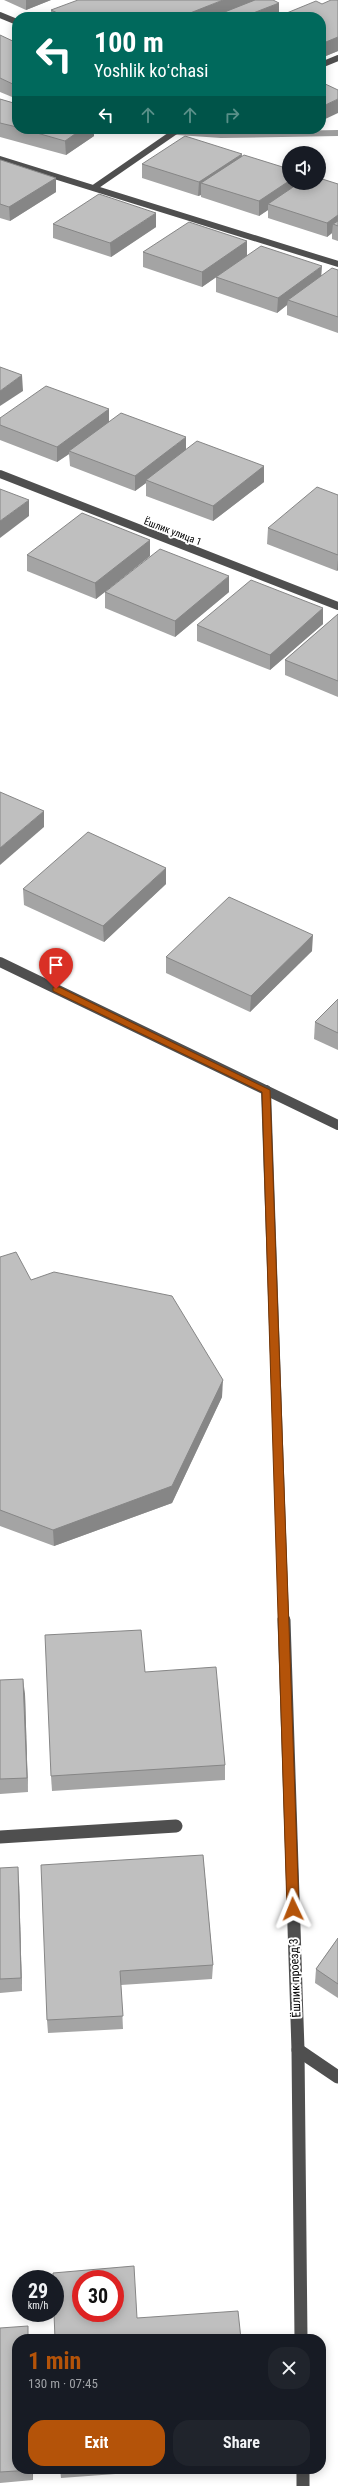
<!DOCTYPE html>
<html lang="en">
<head>
<meta charset="utf-8">
<style>
  :root { --surface:#171b24; --page:#20242c; --text:#f1f3f6; --muted:#9ea1a6; --accent:#b45309 }
  body { margin:0; font-family:"Roboto Condensed",sans-serif; background:var(--page); color:var(--text); height:100vh; display:flex; flex-direction:column; font-size:15px; white-space:nowrap }
  * { box-sizing:border-box; margin:0 }
  p { font-size:13px; color:var(--muted) }
  .icon { flex:none; width:22px; height:22px; fill:none; stroke:currentColor; stroke-width:2; stroke-linecap:round; stroke-linejoin:round }
  .map { position:relative; flex:1; overflow:hidden }
  .side { position:absolute; left:12px; top:2334px; width:314px; height:140px; display:flex; flex-direction:column; background:var(--surface); border-radius:16px; box-shadow:0 2px 10px #0003 }
  .side>* { flex:none }
  .guide { position:absolute; left:12px; top:12px; width:314px; height:122px; border-radius:16px; box-shadow:0 2px 10px #0003; background:#00695c; color:#fff; overflow:hidden }
  .fabs { position:absolute; left:282px; top:146px; display:grid; gap:8px }
  .fabs a { display:grid; place-items:center; width:44px; height:44px; border-radius:50%; background:var(--surface); box-shadow:0 2px 10px #0003; font-size:20px }
  .speed { position:absolute; left:12px; top:2270px; display:flex; gap:8px; font-size:20px; font-weight:700; text-align:center }
  .speed>* { display:grid; place-content:center; width:52px; height:52px; border-radius:50%; background:var(--surface); box-shadow:0 2px 10px #0003; line-height:1 }
  .speed small { font-size:10px; font-weight:400 }
  .speed .limit { border:6px solid #d22; background:#fff; color:#111 }
  .pin { position:absolute; display:grid; place-items:center; width:34px; height:34px; color:#fff; margin:-41px -17px; border-radius:50% 50% 50% 0; rotate:-45deg; box-shadow:0 0 4px #0007 }
  .pin .icon { rotate:45deg }
  .me { position:absolute; width:44px; margin:-22px; rotate:358deg; stroke-linejoin:round; filter:drop-shadow(0 0 3px #0008) }
  .turn { display:flex; align-items:center; gap:14px; height:84px; padding:0 16px; font-size:18px }
  .turn .icon { width:52px; height:52px; stroke-width:2.5 }
  .turn b { display:block; font-size:28px; line-height:34px }
  .lanes { display:flex; align-items:center; height:38px; padding:0 16px; background:#0003; justify-content:center; gap:20px; direction:ltr }
  .lanes .off { opacity:.35 }
  .round { display:grid; place-items:center; flex:none; width:42px; height:42px; border-radius:16px; background:var(--page) }
  .summary { display:flex; align-items:center; justify-content:space-between; height:68px; padding:0 16px }
  h1 { font-size:24px; font-weight:700; line-height:30px; color:var(--accent) }
  .button { display:flex; gap:8px; margin-top:auto; padding:8px 16px }
  .button a { flex:1; height:46px; border-radius:16px; background:var(--accent); color:#fff; font-size:16px; font-weight:700; line-height:46px; text-align:center }
  .button a+a { background:var(--page); color:var(--text) }
  .map>svg:first-child { display:block }
  .lines { fill:none; stroke-linecap:round; stroke-linejoin:round }
  .stream { fill:#9d9d9d; fill-rule:evenodd }
  .minor-far3 { stroke:#4f4f4f; stroke-width:6 }
  .minor-far2 { stroke:#4f4f4f; stroke-width:8 }
  .minor-far1 { stroke:#4f4f4f; stroke-width:10 }
  .minor { stroke:#4f4f4f; stroke-width:13 }
  .wall { fill:#a4a4a4 }
  .shaded-wall { fill:#868686 }
  .building { fill:#bfbfbf; stroke:#868686; fill-rule:evenodd }
  .route { fill:#b45309; stroke:#753606 }
  .labels { text-anchor:middle; stroke-width:4; stroke-linejoin:round; paint-order:stroke }
  .far-street-label { font-size:10px; fill:#000; stroke:#fff }
  .street-label { font-size:12px; fill:#000; stroke:#fff }
</style>
</head>
<body>
<div class="map">
<svg width="338" height="2486" viewBox="0 0 338 2486">
  <rect width="100%" height="100%" fill="#fff"/>
  <g class="lines">
    <path class="stream" d="M129 129 221 132 338 130V136L221 138 134 132Z"/>
    <g class="minor-far3">
      <path d="M0 15 17 22"/>
      <path d="M321 65 338 58"/>
      <path d="M0 159 338 264"/>
      <path d="M95 187 179 129"/>
    </g>
    <path class="minor-far2" d="M0 474 338 606"/>
    <g class="minor-far1">
      <path d="M0 962 338 1125"/>
      <path d="M266 1090 284 1621"/>
    </g>
    <g class="minor">
      <path d="M284 1620 298 2050 301 2339"/>
      <path d="M0 1837 176 1826"/>
      <path d="M298 2050 338 2077"/>
      <path d="M303 2469V2486"/>
    </g>
  </g>
  <g class="wall">
    <path d="M4 0H51L26 10Z"/>
    <path d="M338 0V51L321 58V17H51V10L279 3V16L322 4Z"/>
    <path d="M0 35 17 43V99L0 92Z"/>
    <path d="M0 99 17 104V129H94V136L66 155 0 137Z"/>
    <path d="M241 157 289 183 338 184V241L332 239V233L327 237 268 218V210L259 216 201 197V195L198 196 142 178V164Z"/>
    <path d="M0 160 56 178V192L10 221 0 218Z"/>
    <path d="M53 224 156 227 111 257 53 238Z"/>
    <path d="M247 241V256L322 276 338 270V333L287 315V305L277 313 216 292V277L202 287 143 267V252Z"/>
    <path d="M109 409V422L186 450 264 466V482L213 521 146 496V483L135 491 70 466 69 454 57 462 0 440V418Z"/>
    <path d="M338 495V570L337 571 267 544 268 528Z"/>
    <path d="M150 540V556L96 599 27 571V555Z"/>
    <path d="M105 592H229L175 637 105 608Z"/>
    <path d="M323 608V624L270 670 197 641V625Z"/>
    <path d="M338 614V697L285 675V660Z"/>
    <path d="M166 884 104 942 24 905 23 889Z"/>
    <path d="M312 951 250 1012 166 973V957Z"/>
    <path d="M338 999V1050L314 1039 315 1022Z"/>
    <path d="M0 1257 31 1280 222 1397 172 1503 54 1546 0 1526Z"/>
    <path d="M145 1672 225 1765V1780L52 1791 51 1776Z"/>
    <path d="M0 1680 25 1694 28 1792 0 1794Z"/>
    <path d="M203 1855 213 1965 212 1979 121 1985 123 2029 48 2033 47 2020Z"/>
    <path d="M0 1868 19 1881 22 1991 0 1993Z"/>
    <path d="M338 1938V1998L315 1983 316 1969Z"/>
    <path d="M0 2328 17 2469H33V2480L0 2483Z"/>
    <path d="M60 2469H183L61 2478Z"/>
  </g>
  <g class="shaded-wall">
    <path d="M26 0H51L26 10Z"/>
    <path d="M223 0H257L214 17H180Z"/>
    <path d="M279 3V16L277 17H248V15Z"/>
    <path d="M338 37V51L321 58V44Z"/>
    <path d="M338 99V113L321 121V107Z"/>
    <path d="M82 129H94V136L66 155 65 141Z"/>
    <path d="M242 154 241 168 201 183V195L198 196 199 182Z"/>
    <path d="M56 178V192L10 221 9 207Z"/>
    <path d="M289 181V183H301L268 204V210L259 216V201Z"/>
    <path d="M156 213V227L111 257 110 243Z"/>
    <path d="M338 215V226L333 224 332 233 327 237V223Z"/>
    <path d="M247 241V256L202 287V272Z"/>
    <path d="M322 266 321 280 288 300 287 305 277 313 278 298Z"/>
    <path d="M22 375 23 391 0 406V391Z"/>
    <path d="M109 409V425L69 451V454L57 462V447Z"/>
    <path d="M186 437V452L146 480V483L135 491V476Z"/>
    <path d="M264 466V482L213 521V506Z"/>
    <path d="M29 500V516L0 538V521Z"/>
    <path d="M150 540V556L96 599 95 583Z"/>
    <path d="M338 557V570L337 571Z"/>
    <path d="M229 576V592L175 637V621Z"/>
    <path d="M323 608V624L270 670V655Z"/>
    <path d="M44 811V827L0 865V848Z"/>
    <path d="M166 868V884L104 942 103 926Z"/>
    <path d="M313 935 312 951 250 1012 251 996Z"/>
    <path d="M223 1380 222 1397 172 1503 54 1546 53 1530Z"/>
    <path d="M23 1679 25 1694 28 1792 27 1778Z"/>
    <path d="M18 1867 19 1881 22 1991 21 1978Z"/>
    <path d="M32 2469H33V2480Z"/>
  </g>
  <g class="building">
    <path d="M78 0H223L180 17H66L51 10Z"/>
    <path d="M255 0H273L279 3 248 15 253 17H212Z"/>
    <path d="M331 0H338V37L321 44V17H277L316 1 322 4Z"/>
    <path d="M0 35 17 43V86L0 78Z"/>
    <path d="M321 82 338 90V99L321 107Z"/>
    <path d="M0 99 17 104V127L0 123Z"/>
    <path d="M23 129H82L65 141Z"/>
    <path d="M185 136 242 154 199 182 142 164Z"/>
    <path d="M244 155 289 169V181L259 201 201 183Z"/>
    <path d="M0 160H1L56 178 9 207 0 204Z"/>
    <path d="M319 178 338 184V215L327 223 268 204 299 183H319Z"/>
    <path d="M99 194 156 213 110 243 53 224Z"/>
    <path d="M338 221V226L333 224Z"/>
    <path d="M189 222 247 241 202 272 143 252Z"/>
    <path d="M261 246 322 266 278 298 216 277Z"/>
    <path d="M332 268 338 270V317L288 300Z"/>
    <path d="M0 367 22 375 0 391Z"/>
    <path d="M46 386 109 409 57 447 0 425V418Z"/>
    <path d="M121 413 186 437 135 476 69 451Z"/>
    <path d="M197 441 264 466 213 506 146 480Z"/>
    <path d="M317 487 338 495V555L268 528Z"/>
    <path d="M0 489 29 500 0 521Z"/>
    <path d="M82 513 150 540 95 583 27 555Z"/>
    <path d="M160 549 229 576 175 621 105 592Z"/>
    <path d="M251 580 323 608 270 655 197 625Z"/>
    <path d="M338 614V681L285 660Z"/>
    <path d="M0 792 44 811 0 848Z"/>
    <path d="M88 832 166 868 103 926 23 889Z"/>
    <path d="M229 897 313 935 251 996 166 957Z"/>
    <path d="M338 999V1033L315 1022Z"/>
    <path d="M16 1252 31 1280 54 1272 172 1296 223 1380 172 1486 53 1530 0 1510V1257Z"/>
    <path d="M141 1630 145 1672 216 1667 225 1765 51 1776 45 1635Z"/>
    <path d="M23 1679 27 1778 0 1779V1680Z"/>
    <path d="M203 1855 213 1965 120 1971 123 2016 47 2020 41 1865Z"/>
    <path d="M18 1867 21 1978 0 1979V1868Z"/>
    <path d="M338 1938V1984L316 1969Z"/>
    <path d="M134 2266 137 2318 238 2311 241 2339H55L54 2313H55V2279H53V2273ZM81 2279H115V2313H81Z"/>
    <path d="M28 2326V2339H17V2469H32V2470L0 2472V2328Z"/>
  </g>
  <path class="route" d="M53 987H59L270 1090 299 1909 293 1914 287 1909 262 1092 53 991Z"/>
  <g class="labels">
    <g class="far-street-label">
      <text transform="translate(173 531) rotate(21)" y="4">Ёшлик улица 1</text>
    </g>
    <g class="street-label">
      <text transform="translate(295 1978) rotate(-92)" y="4">Ёшлик проезд 3</text>
    </g>
  </g>
</svg>
<div class="fabs">
<a><svg class="icon" aria-label="sound" viewBox="0 0 24 24"><path d="M4 9h4l5-4v14l-5-4H4zM17 9q2 3 0 6"/></svg></a>
</div>
<div class="speed"><div>29<small>km/h</small></div><div class="limit">30</div></div>
<div class="pin" style="left:56px;top:989px;background:#d93025"><svg class="icon" aria-label="arrive" viewBox="0 0 24 24"><path d="M6 21V4h12l-3 4 3 4H6"/></svg></div>
<svg class="me" style="left:293px;top:1909px" viewBox="-20 -20 40 40"><path d="M0-17L14 15 0 8-14 15z" fill="#b45309" stroke="#fff" stroke-width="4"/></svg>
<div class="guide">
<div class="turn"><svg class="icon" aria-label="left" viewBox="0 0 24 24"><path d="M17 20v-9H6M10 6l-5 5 5 5"/></svg><div><b>100 m</b>Yoshlik koʻchasi</div></div>
<div class="lanes"><svg class="icon" aria-label="left" viewBox="0 0 24 24"><path d="M17 20v-9H6M10 6l-5 5 5 5"/></svg><svg class="icon off" aria-label="ahead" viewBox="0 0 24 24"><path d="M12 20V5M6 11l6-6 6 6"/></svg><svg class="icon off" aria-label="ahead" viewBox="0 0 24 24"><path d="M12 20V5M6 11l6-6 6 6"/></svg><svg class="icon off" aria-label="right" viewBox="0 0 24 24"><path d="M7 20v-9h11M14 6l5 5-5 5"/></svg></div>
</div>
<section class="side">
<div class="summary"><div><h1>1 min</h1><p>130 m · 07:45</p></div><a class="round"><svg class="icon" aria-label="close" viewBox="0 0 24 24"><path d="M6 6l12 12M18 6L6 18"/></svg></a></div>
<div class="button"><a>Exit</a><a>Share</a></div>
</section>
</div>
</body>
</html>
